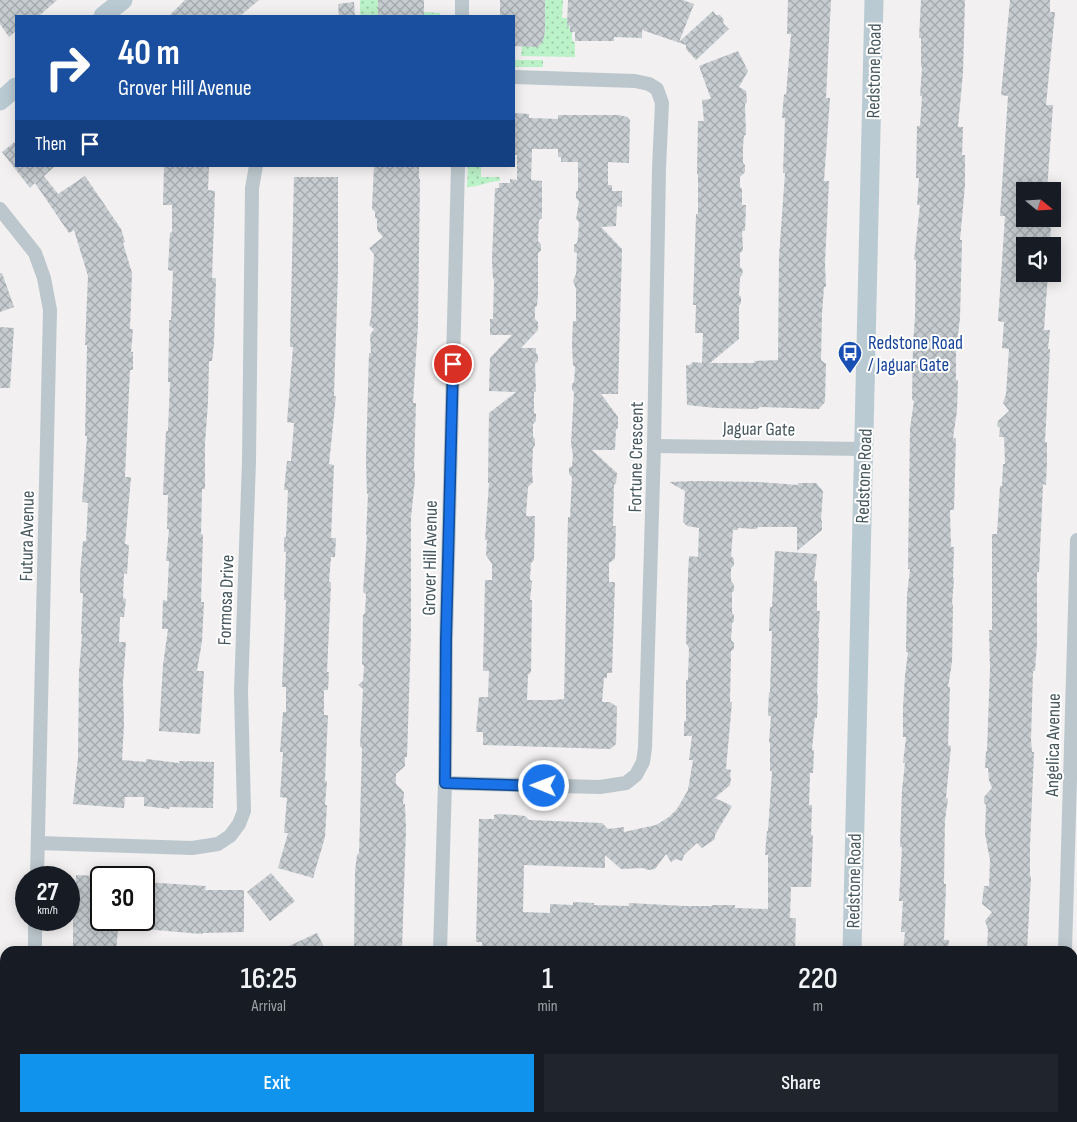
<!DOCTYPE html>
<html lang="en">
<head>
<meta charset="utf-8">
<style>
  :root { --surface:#171b24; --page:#20242c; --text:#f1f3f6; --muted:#9ea1a6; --accent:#1093ec }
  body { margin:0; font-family:"Sofia Sans Condensed",sans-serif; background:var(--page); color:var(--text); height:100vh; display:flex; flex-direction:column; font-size:19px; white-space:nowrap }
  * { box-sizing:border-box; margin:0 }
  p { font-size:16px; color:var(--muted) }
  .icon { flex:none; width:28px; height:28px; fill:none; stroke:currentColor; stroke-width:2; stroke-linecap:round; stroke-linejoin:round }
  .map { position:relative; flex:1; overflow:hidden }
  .side { position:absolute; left:0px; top:946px; width:1078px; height:176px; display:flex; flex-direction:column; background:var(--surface); border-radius:15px 15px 0 0; box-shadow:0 2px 12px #0003 }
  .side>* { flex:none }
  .banner { position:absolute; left:15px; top:15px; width:500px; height:152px; border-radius:0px; box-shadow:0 2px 12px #0003; background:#1a4fa0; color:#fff; overflow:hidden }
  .needle { width:32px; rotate:108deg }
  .buttons { position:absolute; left:1016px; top:182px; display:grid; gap:10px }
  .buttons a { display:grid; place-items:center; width:45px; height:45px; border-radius:0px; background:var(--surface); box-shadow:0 2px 12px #0003; font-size:25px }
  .speed { position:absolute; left:15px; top:866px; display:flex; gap:10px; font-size:25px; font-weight:700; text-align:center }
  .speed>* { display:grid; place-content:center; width:65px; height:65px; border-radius:50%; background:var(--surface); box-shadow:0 2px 12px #0003; line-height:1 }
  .speed small { font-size:12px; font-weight:400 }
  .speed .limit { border:2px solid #111; border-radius:8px; background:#fff; color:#111 }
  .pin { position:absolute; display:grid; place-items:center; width:42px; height:42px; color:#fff; margin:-21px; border:2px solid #fff; border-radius:50%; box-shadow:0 1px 5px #0007 }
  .me { position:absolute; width:55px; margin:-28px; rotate:271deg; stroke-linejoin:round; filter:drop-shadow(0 0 4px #0008) }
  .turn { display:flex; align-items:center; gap:18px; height:105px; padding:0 20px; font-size:22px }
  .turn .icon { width:65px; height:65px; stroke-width:2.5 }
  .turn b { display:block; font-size:35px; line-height:42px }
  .then { display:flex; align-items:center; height:48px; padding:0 20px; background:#0003; gap:10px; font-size:19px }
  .eta { display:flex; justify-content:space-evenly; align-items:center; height:85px; text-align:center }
  .eta b { font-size:30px; font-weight:600; line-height:35px }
  .button { display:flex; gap:10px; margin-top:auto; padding:10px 20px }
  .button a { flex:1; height:58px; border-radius:0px; background:var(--accent); color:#fff; font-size:20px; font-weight:600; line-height:58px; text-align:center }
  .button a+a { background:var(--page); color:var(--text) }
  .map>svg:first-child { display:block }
  .grass { fill:url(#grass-dots) }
  .park { fill:url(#park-tufts) }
  .building { fill:url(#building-cross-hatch); fill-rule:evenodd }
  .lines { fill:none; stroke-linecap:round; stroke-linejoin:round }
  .path { stroke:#72d294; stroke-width:2.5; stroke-dasharray:4 2.5; stroke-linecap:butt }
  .lane { stroke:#bbc7cd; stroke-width:7 }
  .street { stroke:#bbc7cd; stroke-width:14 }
  .secondary { stroke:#bacad2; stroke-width:19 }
  .route-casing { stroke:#114b97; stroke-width:12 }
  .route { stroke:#1a73e8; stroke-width:9 }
  .labels { text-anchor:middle; stroke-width:4; stroke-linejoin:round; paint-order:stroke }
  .street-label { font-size:19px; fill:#47575e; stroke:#fff }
  .transit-label { font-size:19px; fill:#164399; stroke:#fff; text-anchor:start }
</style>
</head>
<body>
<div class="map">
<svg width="1077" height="1122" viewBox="0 0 1077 1122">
  <defs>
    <pattern id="grass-dots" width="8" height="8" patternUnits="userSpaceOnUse" patternTransform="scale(1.25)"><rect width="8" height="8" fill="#bcf2c8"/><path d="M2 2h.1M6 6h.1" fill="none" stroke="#9bc7a6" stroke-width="1.8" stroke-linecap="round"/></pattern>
    <pattern id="park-tufts" width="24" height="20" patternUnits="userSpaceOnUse" patternTransform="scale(1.25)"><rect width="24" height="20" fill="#bcf2c8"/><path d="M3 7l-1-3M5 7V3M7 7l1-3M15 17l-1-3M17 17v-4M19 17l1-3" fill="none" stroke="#9bc7a6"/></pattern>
    <pattern id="building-cross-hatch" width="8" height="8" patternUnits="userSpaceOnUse" patternTransform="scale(1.25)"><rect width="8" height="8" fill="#c6ccd0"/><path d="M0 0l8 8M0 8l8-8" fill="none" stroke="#a3a8ac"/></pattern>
  </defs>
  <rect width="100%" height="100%" fill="#f2f0f0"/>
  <g class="grass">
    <path d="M360 0H378L424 12 440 13V16H360Z"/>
    <path d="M543 0H563L562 18H568L570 32H572V41L575 42V57L521 56 522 45 538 47 545 32Z"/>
    <rect x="514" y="60" width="29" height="7"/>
    <path d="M468 166H481V177H500V181C487 181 481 187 467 187Z"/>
  </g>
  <path class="park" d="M1073 1048H1077V1122H861L862 1118H1072Z"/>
  <g class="building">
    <path d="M0 0H57L39 16H16V31L9 37 0 24Z"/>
    <path d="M185 0H259L240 16H169Z"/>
    <rect x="378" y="0" width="46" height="16"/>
    <path d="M500 0H545V32L543 41 538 47 514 46V15H500Z"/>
    <path d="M568 0H683L694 4 679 42 713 11 716 15H720L724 20 723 23 729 29 696 60 686 49V45L642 30V38L614 37V41H575V32H570V26H567Z"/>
    <path d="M788 0H831L826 98H830L824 181H829L825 263 826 287H824L822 314 821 360 826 364 825 402 819 409 760 407 757 409 716 408 687 405 686 365H690L693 362 702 363 703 333H695L696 305H693L696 214H698V174H697L698 121H704L702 100 711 99 699 66 738 51 748 71 739 87 746 91 747 102 745 104 746 134 744 136 743 146V163L745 165V172L740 177V187L742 189V205H746L745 231H742L743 250 740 253V267L743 270 742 275 740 278 739 295 741 297V303L739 306V339L710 363H754L755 361 778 360 779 257 785 173H783L785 118H782L784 94 786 95 791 34H787Z"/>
    <path d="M921 0H965L963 72 958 127H963L962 155H965V185L960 240H962L960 318 956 351V380H958L957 411 953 438H956L954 510H950L951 547H954L953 578H954L952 604H953L952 662 948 687H950L948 745 951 746 946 798 948 799 945 820 944 884H946L944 940H949L948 951H903L905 932H901L903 901H899L902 847H900L902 790 905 763H903L906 737H903V708L905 676 908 652H906L907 595 910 569H908L910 428 914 401 912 400 913 344 915 317 916 260H914L920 205H917L919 178H916L917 126H920L922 96H920L922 67H921V38H919Z"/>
    <path d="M1010 0H1050V12H1055L1046 105H1053L1047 191H1025V223L1051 224 1050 246H1025V274H1048L1044 330H1050L1048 349H1050L1045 442H1047V461L1046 485 1043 484 1039 572H1037V644L1035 671H1033L1031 740 1032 752H1034L1030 846V876H1031L1027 951 987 950 988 929 985 921 992 912 982 904 984 886H989L990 860 985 834 986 805 984 803V797L992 788 989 780 988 768H985L986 751H987L990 669 989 630H992V534H997L1000 486H1002L1003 464H1005L1004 437H999L1000 428 997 426 998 421 1009 411 1003 403 1006 394 1009 349 1002 348 1004 322 998 321 1005 216H1000L1008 96 1001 95Z"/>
    <path d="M354 2 355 16H339L338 4Z"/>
    <path d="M514 113 529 114V118L558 119V115H619L627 117 630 120 629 163 608 162V185H612V191H622V207L617 206 616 226 601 227 622 249 618 394H601L618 417V428L616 430 615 450H592L617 473 616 483 614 485 613 526H616L615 559 609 563V582H615L612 673H607V678H604L602 702H610L617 707 616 744 610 749 483 745V732H476L479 697H488L489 671H483L485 580H492V564L486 555 487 540H485L489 483H488L489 413 516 392 489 391 490 358 512 335H490V319H493L494 279H493L492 260 495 188H499V183H510V179L517 180V155H514ZM532 149H558V157H561V162H578V190L576 192V198L579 201 576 219 579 222 578 237 577 243 574 245V252L577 253 576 274 573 281 576 289V321H573L572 345 573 365 575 367 574 382 572 384V390L574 392 571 444 573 455 572 466 569 468V474L572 477 570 517H568L564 699 553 700H527L528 675 531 672 532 600H530L532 581 530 580 531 563 534 560 535 516H526L528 487 533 482 532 472 533 448 535 445V439L533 437V424L536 421V414L534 413V392H536L535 364 538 361V355L536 353V348H521L538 330V322L535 319V307L537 306 538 294V253L541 250V244L538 241 539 220 542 218V181L531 180Z"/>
    <path d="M16 141V166H55L44 176 58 194 85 176 121 229 125 242 123 243 132 273 130 329H133L131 352H133V370H130L125 477H131L125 544 129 545 127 574 124 573 123 598 126 599 124 617H120L119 642H126L123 683 124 725 122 760 146 762V759L179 763V761L214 762 213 808 170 807 169 809 144 806V797H125L124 808 73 804 78 758 79 672 82 635 81 634 83 593H80V574L83 541H86L88 503 82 502 87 436H85L87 345H85L88 276 74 230 69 233 35 183 30 188 2 152Z"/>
    <path d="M164 166H209L208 190 215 191 212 278H216L214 343 212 361H209L208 402 205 444V489H202L201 534 203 535 201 602H204L202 641 197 671H204L200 734 159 731 163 665 168 629H162L163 600 167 601 169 561H166L169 529H167L168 495H163L166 431H168L170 382H168L169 337V320H171L173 271 168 270 170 232 172 233V205H163Z"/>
    <path d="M374 166H419V179H420L418 325 413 403H416L414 471H415V480L411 517V633L407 757H405V766L396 774V784L404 792 403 804H405L406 829 402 949H395V951H354L355 871 357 855 359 853 360 821 362 748 360 746 363 689 358 685 363 681 364 666 362 664 363 615 365 613 366 594 363 592 367 535H366L368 494H367L366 459 369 353H371L370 335 374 329 369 325 371 318 374 254 369 248 383 237 377 230V219L375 218V212L372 209Z"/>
    <path d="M294 177H338V272L334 396H336L329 464 334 465 331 538H336L335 557H331L329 582H331L330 606 327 672H329L328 690H324V715H328L325 781H327L325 805H327L325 837 313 878 278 868 288 833H284L287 798 280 797 283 752H280L283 712H286V687H282L286 600H284L286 552H284V537H286L288 490H284L287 461H291L294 423 287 422 293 347H290Z"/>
    <path d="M0 273H2L14 307 0 312Z"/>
    <path d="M0 327 14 328 10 388H0Z"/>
    <path d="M695 481 759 482 798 485V483H816L823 491 821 520 822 521V530L797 551V527H758L756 529 738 528V530H733L731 556 734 559V565L731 568V581L734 585V591L732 592V613L734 615V621L732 623 731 640 734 643V649L731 651 730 702H732L726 769 731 770 730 776 731 778 730 785 715 798 732 806 715 835V839L702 848 697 843 684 855 682 861 676 859 671 862 666 854 655 869 648 870 643 868 621 869 605 855V868L524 865 523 912 550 913V904L573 905V902L594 903V905L629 906V903L685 906H712V905H735V908L768 909V855H765L767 831H768L772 771H770V743L769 742 771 716H768L769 692H770L772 631H769L770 607H772L775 551 817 554 814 581H817V611H820L818 638H819L817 694H818L817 718H815L812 750H814L813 773H810L809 805H812L811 835H813L811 887H791L790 918H796L795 951H617L572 947 566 948 564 950 525 948V951H493V947H482V942H476L479 819H494V815L498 814 516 815 525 816 529 820 602 823 608 829 624 827V832L656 825 669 817 677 809 688 790 693 760H689L692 736H684V721H686V680H688L689 648 686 643 688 575 689 556 698 557 699 528 687 526 683 522 685 491 669 482Z"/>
    <path d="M271 873 295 901 270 921 247 892Z"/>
    <path d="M76 875 101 876V920H119L116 951H73V920Z"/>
    <path d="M144 882 206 886 205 890H244V932L203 933 202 934 144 929Z"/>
    <path d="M317 933 326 951H278Z"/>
  </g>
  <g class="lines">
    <g class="path">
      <path d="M908 1118V1122"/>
      <path d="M945 1118 947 1122"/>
      <path d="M987 1122V1118"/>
      <path d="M1006 1122 1009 1118"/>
    </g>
    <g class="lane">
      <path d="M741 1118 764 1122"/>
      <path d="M369 1122 384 1118"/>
    </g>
    <g class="street">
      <path d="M462 16V0"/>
      <path d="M0 209 35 253 44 278 50 310 37 878"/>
      <path d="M654 446 863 449"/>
      <path d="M445 783 600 787 626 783 636 775 643 762 645 748 654 446 659 168 662 103 657 89 649 84 635 81 514 77"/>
      <path d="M38 843 192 848 218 844 230 836 239 824 244 811 241 692 249 461 252 188 256 166"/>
      <path d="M35 951V920"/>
      <path d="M440 951 445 783 446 640 458 166"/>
      <path d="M1065 951 1077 540"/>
      <path d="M115 1118 119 1122"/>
    </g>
    <g class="secondary">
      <path d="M103 16 123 0"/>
      <path d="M0 101 16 87"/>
      <path d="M852 951 874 0"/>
      <path d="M1072 1019H1077"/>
      <path d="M210 1122 215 1118"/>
      <path d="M832 1122 833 1118"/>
    </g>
  </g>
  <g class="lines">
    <defs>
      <path id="route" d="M453 364 446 640 445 783 544 786"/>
    </defs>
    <use href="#route" class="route-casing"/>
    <use href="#route" class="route"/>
  </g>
  <defs>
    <symbol id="bus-pin" viewBox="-11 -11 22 30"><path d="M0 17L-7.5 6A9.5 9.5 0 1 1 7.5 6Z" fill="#1a4fb4" stroke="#fff"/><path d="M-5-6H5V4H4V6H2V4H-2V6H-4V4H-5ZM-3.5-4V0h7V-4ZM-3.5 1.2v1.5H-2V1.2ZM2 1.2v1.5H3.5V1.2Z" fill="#fff"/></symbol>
  </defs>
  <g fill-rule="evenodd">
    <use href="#bus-pin" x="836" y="339" width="28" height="38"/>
  </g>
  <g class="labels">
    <g class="street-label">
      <text transform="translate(873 71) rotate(-89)" y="7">Redstone Road</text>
      <text transform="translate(759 428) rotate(1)" y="7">Jaguar Gate</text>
      <text transform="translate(635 457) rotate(-89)" y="7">Fortune Crescent</text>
      <text transform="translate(863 476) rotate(-88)" y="7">Redstone Road</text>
      <text transform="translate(26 536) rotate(-89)" y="7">Futura Avenue</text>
      <text transform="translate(429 558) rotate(-89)" y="7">Grover Hill Avenue</text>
      <text transform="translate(225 600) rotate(-88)" y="7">Formosa Drive</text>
      <text transform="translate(1052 745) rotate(-89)" y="7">Angelica Avenue</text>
      <text transform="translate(853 881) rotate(-89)" y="7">Redstone Road</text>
    </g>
    <g class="transit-label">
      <text x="868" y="349">Redstone Road<tspan x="868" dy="22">/ Jaguar Gate</tspan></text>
    </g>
  </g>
</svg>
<div class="buttons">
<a><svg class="needle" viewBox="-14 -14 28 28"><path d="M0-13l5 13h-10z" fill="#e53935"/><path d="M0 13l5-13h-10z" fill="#9ea1a6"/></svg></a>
<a><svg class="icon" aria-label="sound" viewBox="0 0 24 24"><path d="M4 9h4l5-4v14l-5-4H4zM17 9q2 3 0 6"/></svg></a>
</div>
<div class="speed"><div>27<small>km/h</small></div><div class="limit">30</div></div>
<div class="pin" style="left:453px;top:364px;background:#d93025"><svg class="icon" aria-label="arrive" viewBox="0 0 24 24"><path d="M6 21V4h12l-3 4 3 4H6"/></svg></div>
<svg class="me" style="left:544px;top:786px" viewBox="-20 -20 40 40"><circle r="17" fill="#1a73e8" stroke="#fff" stroke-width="3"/><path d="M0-11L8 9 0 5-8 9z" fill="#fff"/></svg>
<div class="banner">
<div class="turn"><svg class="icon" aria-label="right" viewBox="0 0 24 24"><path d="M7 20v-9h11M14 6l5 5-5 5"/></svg><div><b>40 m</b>Grover Hill Avenue</div></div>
<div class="then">Then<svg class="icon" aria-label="arrive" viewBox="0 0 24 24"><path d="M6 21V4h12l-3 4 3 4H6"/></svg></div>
</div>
<section class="side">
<div class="eta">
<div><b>16:25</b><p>Arrival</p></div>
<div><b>1</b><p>min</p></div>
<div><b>220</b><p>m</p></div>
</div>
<div class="button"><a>Exit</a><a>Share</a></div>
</section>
</div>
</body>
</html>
